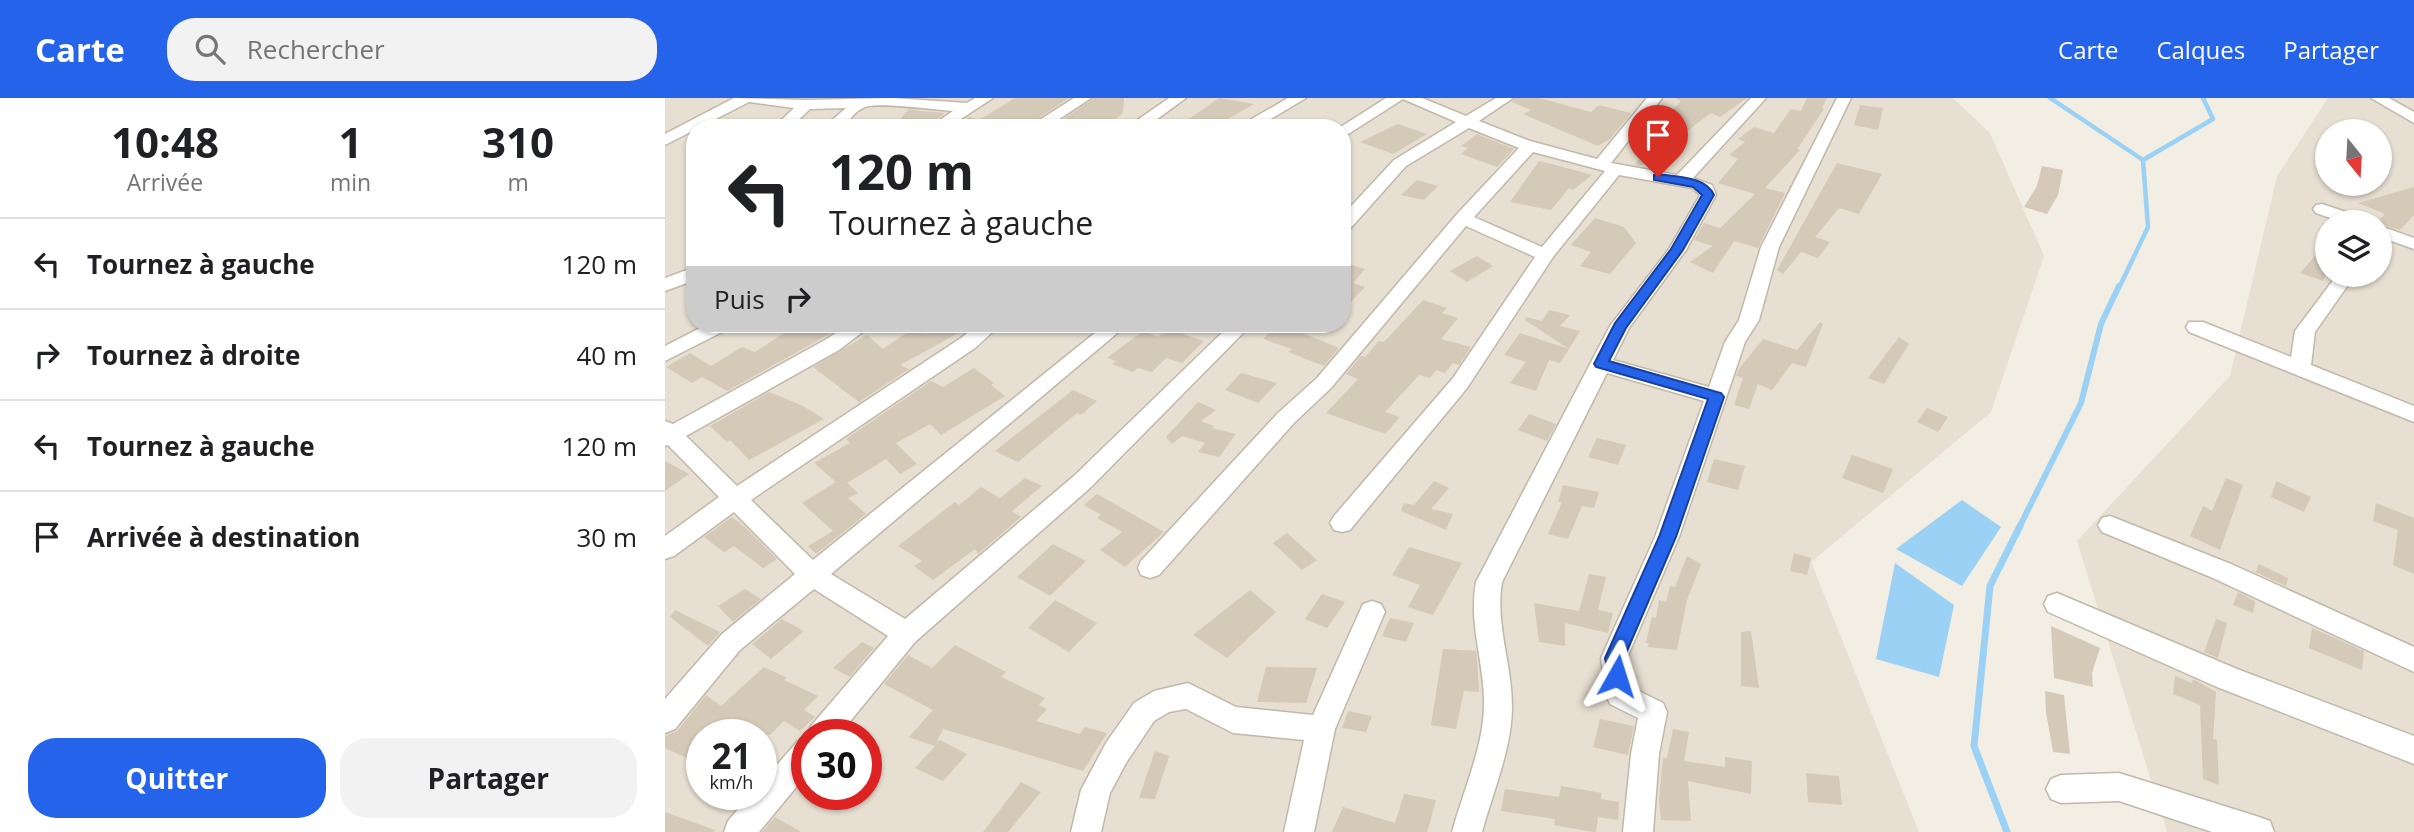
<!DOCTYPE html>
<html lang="fr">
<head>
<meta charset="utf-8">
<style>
  :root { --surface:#fff; --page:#f2f2f2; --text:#202124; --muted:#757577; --line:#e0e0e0; --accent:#2563eb }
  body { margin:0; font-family:"Open Sans",sans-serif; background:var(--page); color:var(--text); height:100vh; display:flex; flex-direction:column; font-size:26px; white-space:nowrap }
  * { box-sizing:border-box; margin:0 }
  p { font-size:23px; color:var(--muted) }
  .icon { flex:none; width:38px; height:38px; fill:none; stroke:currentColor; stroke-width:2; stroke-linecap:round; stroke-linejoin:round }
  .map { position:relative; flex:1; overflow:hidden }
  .sheet { display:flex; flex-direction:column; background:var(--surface); width:665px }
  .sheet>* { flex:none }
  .guide { position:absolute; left:21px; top:21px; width:665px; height:214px; border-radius:28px; box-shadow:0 2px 5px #0004; background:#fff; color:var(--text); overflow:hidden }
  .needle { width:46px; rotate:162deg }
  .fabs { position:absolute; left:1650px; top:21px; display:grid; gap:14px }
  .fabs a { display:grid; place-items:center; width:77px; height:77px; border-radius:50%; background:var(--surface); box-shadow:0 2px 5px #0004; font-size:35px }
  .speed { position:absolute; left:21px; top:621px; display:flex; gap:14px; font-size:35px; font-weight:700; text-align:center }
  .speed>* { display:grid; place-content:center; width:91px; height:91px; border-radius:50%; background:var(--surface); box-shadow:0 2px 5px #0004; line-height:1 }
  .speed small { font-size:18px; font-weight:400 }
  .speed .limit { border:10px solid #d22; background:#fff; color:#111 }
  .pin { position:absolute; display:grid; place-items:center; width:60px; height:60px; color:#fff; margin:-72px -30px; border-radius:50% 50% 50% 0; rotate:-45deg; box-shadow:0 0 7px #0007 }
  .pin .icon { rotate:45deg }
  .me { position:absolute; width:77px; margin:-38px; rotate:6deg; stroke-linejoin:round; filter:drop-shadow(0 0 5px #0008) }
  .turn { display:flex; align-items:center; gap:24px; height:147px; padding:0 28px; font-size:32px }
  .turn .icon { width:91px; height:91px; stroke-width:2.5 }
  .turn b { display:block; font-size:49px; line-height:60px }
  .then { display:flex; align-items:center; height:66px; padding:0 28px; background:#0003; gap:14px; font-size:26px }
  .eta { display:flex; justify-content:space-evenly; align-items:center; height:119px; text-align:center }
  .eta b { font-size:42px; font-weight:700; line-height:49px }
  .cta { display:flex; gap:14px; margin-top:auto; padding:14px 28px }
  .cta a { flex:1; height:80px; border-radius:28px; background:var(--accent); color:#fff; font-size:28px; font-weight:700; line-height:80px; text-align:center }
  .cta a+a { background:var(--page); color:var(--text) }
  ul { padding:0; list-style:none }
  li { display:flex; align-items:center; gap:21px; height:91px; padding:0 28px; border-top:2px solid var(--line) }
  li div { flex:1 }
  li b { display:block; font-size:26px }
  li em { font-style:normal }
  header { display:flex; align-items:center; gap:42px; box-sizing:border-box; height:98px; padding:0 35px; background:var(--accent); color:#fff }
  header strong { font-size:33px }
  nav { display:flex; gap:38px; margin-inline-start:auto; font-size:24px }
  .search { width:490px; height:63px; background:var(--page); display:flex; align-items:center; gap:18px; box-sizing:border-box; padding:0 24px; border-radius:28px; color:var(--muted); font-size:26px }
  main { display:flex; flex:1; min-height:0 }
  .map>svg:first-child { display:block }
  .residential { fill:#e7dfd1; fill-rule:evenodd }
  .water { fill:#9bd1f4 }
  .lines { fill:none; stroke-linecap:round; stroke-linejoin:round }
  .stream-far2 { stroke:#9bd1f4; stroke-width:4.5 }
  .stream-far1 { stroke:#9bd1f4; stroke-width:6 }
  .stream { stroke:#9bd1f4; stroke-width:7 }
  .building { fill:#d5c9b8 }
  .street-casing { stroke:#c1b8a8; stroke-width:3 }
  .street { fill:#fff; fill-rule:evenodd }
  .route { fill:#2563eb; stroke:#184099; stroke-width:2 }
</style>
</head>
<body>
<header>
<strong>Carte</strong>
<div class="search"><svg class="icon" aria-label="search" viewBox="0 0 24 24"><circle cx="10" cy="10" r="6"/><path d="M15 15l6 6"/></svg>Rechercher</div>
<nav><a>Carte</a><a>Calques</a><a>Partager</a></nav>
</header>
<main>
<section class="sheet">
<div class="eta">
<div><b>10:48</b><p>Arrivée</p></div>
<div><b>1</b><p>min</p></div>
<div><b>310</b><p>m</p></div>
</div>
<ul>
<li><svg class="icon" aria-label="left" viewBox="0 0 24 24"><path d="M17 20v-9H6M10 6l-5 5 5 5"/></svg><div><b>Tournez à gauche</b></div><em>120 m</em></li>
<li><svg class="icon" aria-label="right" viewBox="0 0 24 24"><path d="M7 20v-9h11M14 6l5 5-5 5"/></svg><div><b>Tournez à droite</b></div><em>40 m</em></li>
<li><svg class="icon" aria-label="left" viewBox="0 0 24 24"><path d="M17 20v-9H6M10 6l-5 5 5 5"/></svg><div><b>Tournez à gauche</b></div><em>120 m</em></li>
<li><svg class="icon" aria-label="arrive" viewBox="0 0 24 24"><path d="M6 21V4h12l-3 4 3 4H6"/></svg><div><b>Arrivée à destination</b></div><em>30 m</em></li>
</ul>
<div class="cta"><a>Quitter</a><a>Partager</a></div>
</section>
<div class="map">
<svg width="1749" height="734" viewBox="0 0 1749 734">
  <rect width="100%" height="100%" fill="#f3eee3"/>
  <g class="residential">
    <path d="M0 0H1288L1325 35 1379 158 1326 314 1146 464 1254 734H0ZM30 30H677V226H30ZM37 637H96V696H37ZM142 637H201V696H142Z"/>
    <path d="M1663 0H1749V734H1502L1412 443 1565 278 1612 78ZM1662 33H1715V86H1662ZM1662 124H1715V177H1662Z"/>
  </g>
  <g class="water">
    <path d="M1297 402 1336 429 1297 488 1231 451Z"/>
    <path d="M1230 465 1289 507 1274 579 1211 561Z"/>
  </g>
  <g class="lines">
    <g class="stream-far2">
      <path d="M1385 0 1478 62 1483 129 1454 190"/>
      <path d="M1478 62 1548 21 1538 0"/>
    </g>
    <path class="stream-far1" d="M1354 430 1416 305 1436 226 1454 188"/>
    <path class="stream" d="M1342 734 1309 648 1325 488 1355 428"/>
  </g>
  <g class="building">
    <path d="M350 0H404L359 30H287L304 19 314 22Z"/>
    <path d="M429 0H459L458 15 439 30H386Z"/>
    <path d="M554 0 589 6 547 30H511Z"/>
    <path d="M850 0H874L926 14 934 7 966 15 945 41 933 48 858 16 866 12 847 4Z"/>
    <path d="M1010 0H1082L1055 19 1046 15 976 68 970 67 987 39 973 35 984 21 996 25 1016 3Z"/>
    <path d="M1142 0H1162L1157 10 1159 11 1132 51 1135 52 1100 90 1120 95 1093 150 1069 143 1048 175 1025 164 1048 148 1029 142 1039 125 1055 130 1090 96 1053 85 1073 61 1064 57 1080 44 1073 41 1089 29 1109 35 1126 11 1136 13Z"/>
    <path d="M1195 7 1218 10 1213 32 1189 27Z"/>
    <path d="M244 11 256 13 280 15 262 28 235 21Z"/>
    <path d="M733 26 762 36 728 56 695 44Z"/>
    <path d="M812 36 849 51 832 69 796 56 803 50 796 48Z"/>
    <path d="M874 63 898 69 927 77 908 92 904 90 886 112 845 104Z"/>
    <path d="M1172 65 1217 76 1194 116 1174 110 1150 139 1165 144 1153 160 1136 154 1118 176 1112 172Z"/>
    <path d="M1377 68 1398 72 1393 97 1382 116 1359 109 1372 88Z"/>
    <path d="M752 82 773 88 759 102 736 97Z"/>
    <path d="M1749 89V117L1735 132 1715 126V121L1720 116 1693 105Z"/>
    <path d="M930 120 959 129 971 145 945 176 915 168 926 154 906 147Z"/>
    <path d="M1662 144V175L1658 183 1635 175Z"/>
    <path d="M812 158 828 168 802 184 785 173Z"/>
    <path d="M677 164 700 171 688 185 700 189 677 213Z"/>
    <path d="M758 202 782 210 777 215 793 220 776 241 806 249 794 267 788 265 780 275 771 272 765 280 754 277 720 314 735 319 720 336 661 315 693 281 681 276 696 258 700 259 714 243 719 244Z"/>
    <path d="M884 212 905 217 895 228 915 233 904 251 860 222 861 219 877 223Z"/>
    <path d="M1155 224 1158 226 1141 269 1127 265 1107 292 1093 286 1084 311 1069 307 1078 280 1071 278 1074 271 1098 241 1132 252Z"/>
    <path d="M133 226H148L168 234 62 293 37 279 27 285 1 269 25 255 46 268 77 249 90 254Z"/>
    <path d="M277 226H310L235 267 244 271 194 304 148 269 202 237 218 251 249 230 261 236Z"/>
    <path d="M614 226H640L633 233 674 250 659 268 623 254 627 251 598 241Z"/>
    <path d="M503 231 539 243 517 265 501 260 487 274 473 270 468 274 447 266 451 263 442 260 478 233 493 239Z"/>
    <path d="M855 235 904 251 895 265 884 262 871 293 845 285 861 264 839 257Z"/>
    <path d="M1234 239 1244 246 1219 286 1203 280Z"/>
    <path d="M309 270 329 285 326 287 340 298 276 337 265 326 231 345 252 366 235 376 221 361 182 385 193 395 183 400 201 416 151 456 143 448 168 433 137 405 171 384 149 365 185 345 181 341 266 283 278 289Z"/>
    <path d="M576 275 612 285 593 305 560 292Z"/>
    <path d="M408 292 432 303 416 317 412 315 353 364 330 353Z"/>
    <path d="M104 294 138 308 159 321 84 362 65 342 62 344 45 328Z"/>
    <path d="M533 304 551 312 536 323 549 328 547 330 571 336 554 359 533 354 540 345 517 338 507 346 501 339Z"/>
    <path d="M1262 310 1283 319 1273 334 1252 324Z"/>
    <path d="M864 316 891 326 882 343 853 332Z"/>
    <path d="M932 340 961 347 953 367 923 359Z"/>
    <path d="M1187 357 1228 371 1218 395 1177 380Z"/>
    <path d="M1049 361 1080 368 1073 392 1042 384Z"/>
    <path d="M0 363 24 376 0 393Z"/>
    <path d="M360 380 377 388 347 413 356 419 313 456 310 451 268 482 249 468 257 463 233 448 290 404 294 407 316 389 335 400Z"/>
    <path d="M1561 380 1578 387 1555 452 1525 438 1538 408 1547 413Z"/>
    <path d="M769 383 784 390 766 411 788 416 781 432 736 413 739 405 749 407Z"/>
    <path d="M1611 383 1646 399 1639 414 1606 399Z"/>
    <path d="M898 387 934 394 929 410 917 408 903 441 883 436 897 404H893Z"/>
    <path d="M432 396 499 434 460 469 435 452 457 434 432 420 436 417 419 407Z"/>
    <path d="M1711 405 1749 420V476L1728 467 1733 432 1708 423Z"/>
    <path d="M67 419 81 430 112 461 98 470 69 448 59 454 39 439Z"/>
    <path d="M622 435 652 462 637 472 608 445Z"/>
    <path d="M388 446 421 463 385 498 352 479Z"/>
    <path d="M744 449 797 465 768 517 743 509 755 487 727 477Z"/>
    <path d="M1129 455 1146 460 1142 477 1125 473Z"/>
    <path d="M1022 458 1036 466 1022 502 1012 552 983 549 984 545H981L987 519 991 520 994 502 1001 504 1005 488 1010 489Z"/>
    <path d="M1594 466 1623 480 1621 488 1581 470 1591 474Z"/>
    <path d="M924 476 941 479 933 512 948 515 943 535 900 525V548L874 544 869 505 914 513Z"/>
    <path d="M80 491 96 501 68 524 53 508Z"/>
    <path d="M585 492 611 514 562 560 528 537Z"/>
    <path d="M1573 494 1590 503 1588 515 1568 507Z"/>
    <path d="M657 496 680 504 662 530 640 521Z"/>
    <path d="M390 502 432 525 404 554 363 530Z"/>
    <path d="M10 512 55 534 43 548 5 519Z"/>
    <path d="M725 520 749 525 741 544 717 538Z"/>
    <path d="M117 521 139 533 106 561 87 546Z"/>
    <path d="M1551 521 1562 525 1553 560 1539 554Z"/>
    <path d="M1386 528 1435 550 1427 575 1428 589 1389 580Z"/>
    <path d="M1647 530 1699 553 1697 572 1644 550Z"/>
    <path d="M1086 533 1094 590 1076 588V534Z"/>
    <path d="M197 544 209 550 185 579 168 570Z"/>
    <path d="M290 547 341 574 336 579 380 600 374 607 382 611 371 623 415 636 420 629 442 635 418 673 278 631 271 646 275 642 302 656 278 683 250 670 270 648 244 639 268 612 219 586 243 557 267 570Z"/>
    <path d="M778 551 811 553 812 562 814 594 799 593 791 631 766 627Z"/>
    <path d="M99 569 122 580 119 582 153 598 139 612 150 619 135 633 119 623 105 637H37V667L0 650V638L12 633 41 597 56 608Z"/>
    <path d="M601 569 652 570 641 605 592 604Z"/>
    <path d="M1510 578 1527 585 1528 581 1551 594 1548 641 1552 642 1554 687 1538 681 1535 607 1508 596Z"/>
    <path d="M1380 593 1399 597 1405 656 1388 654 1381 614Z"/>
    <path d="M683 613 707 618 701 634 677 630Z"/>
    <path d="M935 621 969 628 963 657 928 649Z"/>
    <path d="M1008 631 1024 634 1019 663 1060 669V659L1087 663 1086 696 1023 683 1026 723 996 722 994 702 998 660H1002Z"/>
    <path d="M490 653 504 658 490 701 474 700Z"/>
    <path d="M1141 675 1174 678 1177 707 1143 704Z"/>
    <path d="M356 684 376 694 343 734H318Z"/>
    <path d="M896 688 937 695 936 701 954 704 953 722 933 719 931 734H928L889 727 890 721 836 713 840 691 894 699Z"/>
    <path d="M739 696 771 702 762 734H667L678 709 730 725Z"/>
    <path d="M0 714 50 732 49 734H0Z"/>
    <path d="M110 719 136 734H97Z"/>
  </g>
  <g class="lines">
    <defs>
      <g id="street">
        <path d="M69 0 141 2 227 0 302 5 310 0H328L282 30H263L288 13C270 12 215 4 200 9 180 18 190 30 158 30L181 10 145 11 125 30H108L129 10 84 4 0 47V36Z"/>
        <path d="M409 0H426L381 30H362Z"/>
        <path d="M504 0H521L480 30H461Z"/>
        <path d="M623 0H641L591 30H571Z"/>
        <path d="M721 0H757L801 18 831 0H848L814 23 865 43 932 61 982 0H997L946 65 1012 77 1086 0H1101L1028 80 1047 87 1051 97 1021 152 964 230 948 262 1044 289 1060 244 1074 222 1096 149 1172 0H1186L1114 149 1094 222 1080 244 1014 439 962 560 968 590 998 605 1002 614 994 656 988 734H958L966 656 973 620 945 606 941 597 936 560 990 439 1039 303 942 275 837 484C830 527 847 565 847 608 847 651 828 693 817 734H787C798 693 818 651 819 608 820 566 803 527 811 484L945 228 1004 151 1035 97 1027 90 954 77 888 159 802 290 685 432 677 434 669 432 665 425 669 418 788 280 870 159 801 128 666 290 629 325 494 477 485 480 476 477 473 470 476 463 613 315 652 280 792 116 854 50 804 30 741 68 683 133 677 134V118L729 62 791 24 738 1 677 40V30H674ZM868 54 940 73 877 149 809 119Z"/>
        <path d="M1706 0H1724L1749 14V25Z"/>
        <path d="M1657 106 1699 120 1702 124H1677L1651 115 1648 111 1651 107Z"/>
        <path d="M1715 128 1749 140V151L1715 139Z"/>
        <path d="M30 169V182L0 193V180Z"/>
        <path d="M1672 177H1690L1650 234 1646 267 1749 308V324L1524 234 1521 229 1524 224H1538L1626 259 1630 233Z"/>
        <path d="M43 226H68L65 230 0 263V248Z"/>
        <path d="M185 226H208L174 252 21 338 72 388 296 240 314 226H336L310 250 86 402 148 462 441 226H463L166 476 240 521 409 378 566 226H587L425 390 250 544 174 637H142L146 628 223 538 149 491 75 552 10 631 0 635V601L57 536 130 476 69 414 9 458 0 461V438L54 399 3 347 0 348V323L8 326 160 242Z"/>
        <path d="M1445 418 1566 466 1749 549V574L1548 480 1437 434 1433 427 1437 420Z"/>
        <path d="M1392 495 1572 571 1749 638V666L1552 589 1383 514 1379 506 1383 498Z"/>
        <path d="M707 503 716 506 720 514 670 631 649 734H619L639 642 568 635 521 611 504 614 489 623 461 665 445 695 436 734H406L416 692 441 645 469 605 489 593 523 585 571 609 648 617 698 506Z"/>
        <path d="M142 640V676L94 734H59L63 723 86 696H96V685L132 644Z"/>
        <path d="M1454 675 1594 719 1605 723 1609 734H1547L1454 703 1396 705 1386 701 1381 691 1386 681 1396 677Z"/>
      </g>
    </defs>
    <use href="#street" class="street-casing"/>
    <use href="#street" class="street"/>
  </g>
  <path class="route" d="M993 76C1011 79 1041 78 1049 97L1018 152 961 230 944 263 1056 295 1059 299 1011 439 959 560 962 578 959 584 952 587 945 584 940 560 994 439 1043 301 931 269 929 266 950 225 1006 151 1037 97 1028 89 989 82V77Z"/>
</svg>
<div class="fabs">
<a><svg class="needle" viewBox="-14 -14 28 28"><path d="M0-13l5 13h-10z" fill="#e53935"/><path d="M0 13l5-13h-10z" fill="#757577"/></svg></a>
<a><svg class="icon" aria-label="layers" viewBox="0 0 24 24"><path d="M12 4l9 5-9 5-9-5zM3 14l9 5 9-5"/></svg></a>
</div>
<div class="speed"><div>21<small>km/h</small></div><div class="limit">30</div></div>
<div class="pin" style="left:993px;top:79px;background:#d93025"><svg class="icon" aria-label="arrive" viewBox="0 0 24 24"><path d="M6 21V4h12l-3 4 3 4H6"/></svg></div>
<svg class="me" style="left:952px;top:578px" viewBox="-20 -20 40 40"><path d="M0-17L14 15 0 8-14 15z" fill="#2563eb" stroke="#fff" stroke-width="4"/></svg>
<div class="guide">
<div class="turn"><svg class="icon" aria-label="left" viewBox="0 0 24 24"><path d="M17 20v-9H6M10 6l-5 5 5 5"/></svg><div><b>120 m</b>Tournez à gauche</div></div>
<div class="then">Puis<svg class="icon" aria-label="right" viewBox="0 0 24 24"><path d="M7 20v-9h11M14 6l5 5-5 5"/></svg></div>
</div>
</div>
</main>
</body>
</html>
